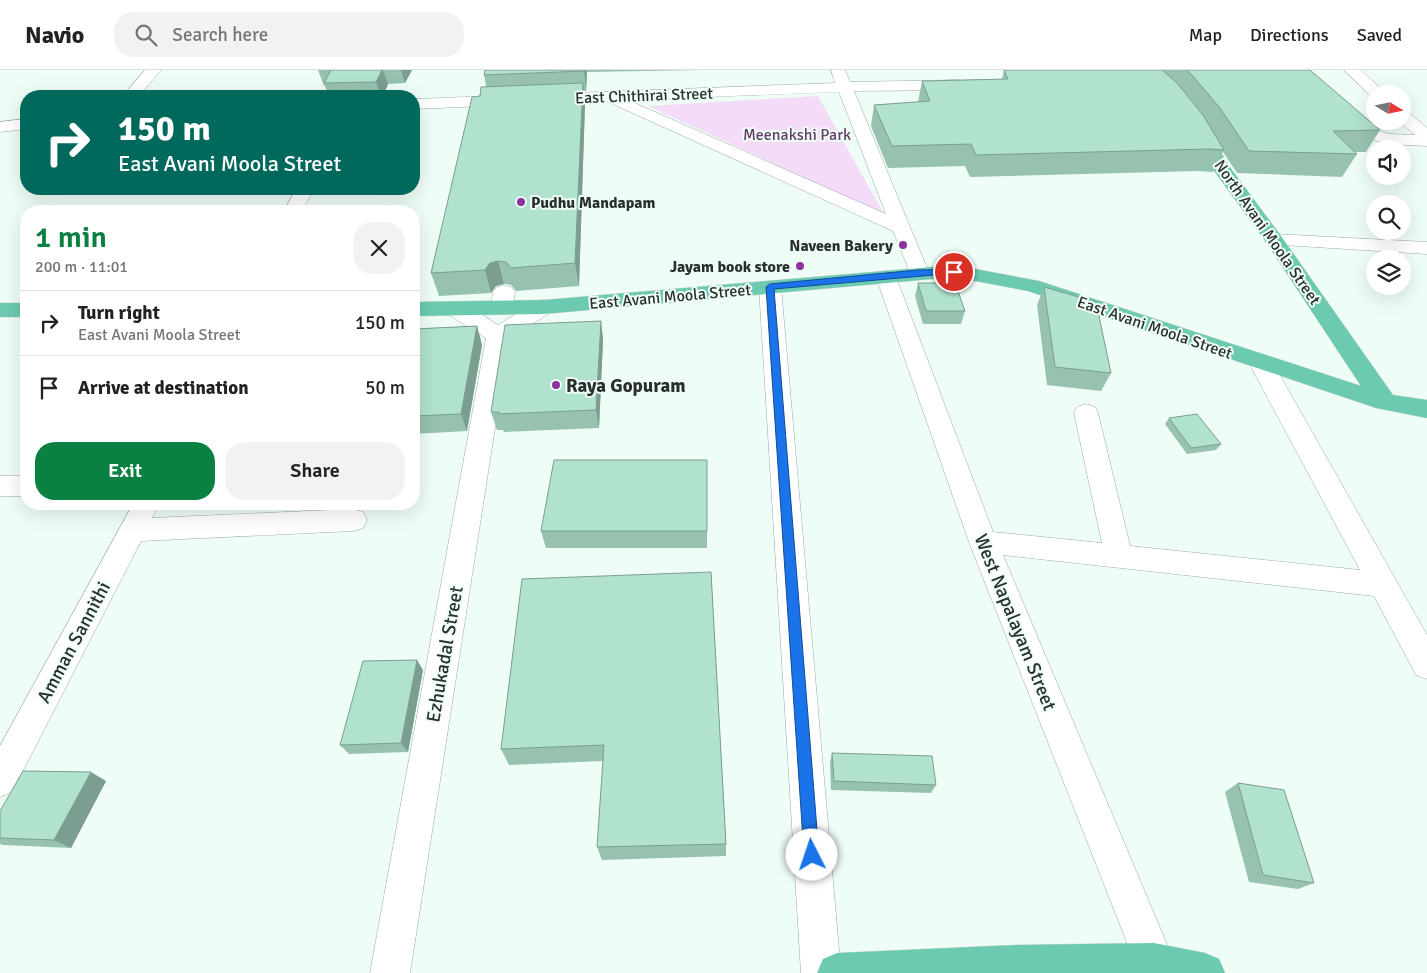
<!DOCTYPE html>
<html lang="en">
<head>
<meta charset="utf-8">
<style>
  :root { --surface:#fff; --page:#f2f2f2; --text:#222; --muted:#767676; --line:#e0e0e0; --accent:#0b8043 }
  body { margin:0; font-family:Signika,sans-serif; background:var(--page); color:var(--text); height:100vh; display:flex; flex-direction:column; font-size:19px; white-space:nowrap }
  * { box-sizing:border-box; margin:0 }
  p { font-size:16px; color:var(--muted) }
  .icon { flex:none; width:28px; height:28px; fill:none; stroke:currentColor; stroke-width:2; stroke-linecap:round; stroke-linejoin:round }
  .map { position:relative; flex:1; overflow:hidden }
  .panel { position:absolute; left:20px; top:135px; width:400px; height:305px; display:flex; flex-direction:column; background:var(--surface); border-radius:20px; box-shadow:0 5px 20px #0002 }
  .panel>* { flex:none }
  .top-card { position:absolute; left:20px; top:20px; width:400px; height:105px; border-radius:20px; box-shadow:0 5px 20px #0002; background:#00695c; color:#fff; overflow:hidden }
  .needle { width:32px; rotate:100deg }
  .controls { position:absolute; left:1366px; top:15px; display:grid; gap:10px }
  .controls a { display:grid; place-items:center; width:45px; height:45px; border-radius:50%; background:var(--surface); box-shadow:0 5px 20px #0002; font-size:25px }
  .pin { position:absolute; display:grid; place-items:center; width:42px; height:42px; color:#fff; margin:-21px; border:2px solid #fff; border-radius:50%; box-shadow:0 1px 5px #0007 }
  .me { position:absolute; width:55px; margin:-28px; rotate:356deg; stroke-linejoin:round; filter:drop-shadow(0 0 4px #0008) }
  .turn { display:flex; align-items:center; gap:18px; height:105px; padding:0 15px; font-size:22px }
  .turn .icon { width:65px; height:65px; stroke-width:2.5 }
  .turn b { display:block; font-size:35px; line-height:42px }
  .round { display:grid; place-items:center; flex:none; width:52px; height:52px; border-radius:20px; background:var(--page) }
  .head { display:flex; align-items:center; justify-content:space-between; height:85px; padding:0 15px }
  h1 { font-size:30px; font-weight:600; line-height:38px; color:var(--accent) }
  .action { display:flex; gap:10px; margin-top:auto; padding:10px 15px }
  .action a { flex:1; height:58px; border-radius:20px; background:var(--accent); color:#fff; font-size:20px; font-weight:600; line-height:58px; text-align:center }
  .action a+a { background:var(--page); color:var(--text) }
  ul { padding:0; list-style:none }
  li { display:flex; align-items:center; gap:15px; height:65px; padding:0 15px; border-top:1px solid var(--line) }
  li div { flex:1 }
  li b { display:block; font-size:19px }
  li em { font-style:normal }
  header { display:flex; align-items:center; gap:30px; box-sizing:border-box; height:70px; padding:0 25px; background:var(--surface); border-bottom:1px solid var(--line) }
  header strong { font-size:24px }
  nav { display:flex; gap:28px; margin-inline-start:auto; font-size:18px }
  .search { width:350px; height:45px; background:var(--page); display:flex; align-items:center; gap:12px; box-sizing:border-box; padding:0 18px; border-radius:20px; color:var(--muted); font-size:19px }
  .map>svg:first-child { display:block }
  .green { fill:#f4dbf8 }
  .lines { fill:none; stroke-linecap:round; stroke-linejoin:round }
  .minor-casing { stroke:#9ba8a3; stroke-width:1 }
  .major-casing { stroke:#d9dad9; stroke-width:1 }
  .minor { fill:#fff; fill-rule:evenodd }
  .major { fill:#6ccab1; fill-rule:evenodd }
  .wall { fill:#97c2b0 }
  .shaded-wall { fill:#7b9e90 }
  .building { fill:#b0e2cd; stroke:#7b9e90 }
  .route { fill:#1a73e8; stroke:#114b97 }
  .poi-dot { fill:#8d319c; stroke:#effdf7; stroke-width:2 }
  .labels { text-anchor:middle; stroke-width:4; stroke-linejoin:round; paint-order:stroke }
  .far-street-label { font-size:16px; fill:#2a2f2d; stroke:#effdf7 }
  .far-park-label { font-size:16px; fill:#643b6a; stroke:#effdf7 }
  .far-poi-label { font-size:16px; font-weight:bold; fill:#2a2f2d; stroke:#effdf7; text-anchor:end }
  .poi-label { font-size:19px; font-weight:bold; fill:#2a2f2d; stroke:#effdf7; text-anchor:start }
  .street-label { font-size:19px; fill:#2a2f2d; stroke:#effdf7 }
</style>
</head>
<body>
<header>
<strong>Navio</strong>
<div class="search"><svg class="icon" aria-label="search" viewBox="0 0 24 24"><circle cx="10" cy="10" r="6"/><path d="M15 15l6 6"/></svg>Search here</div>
<nav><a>Map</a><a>Directions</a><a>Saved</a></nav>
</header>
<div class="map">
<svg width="1427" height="903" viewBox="0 0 1427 903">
  <rect width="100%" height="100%" fill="#effdf7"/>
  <path class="green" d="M818 26 884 144 648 36Z"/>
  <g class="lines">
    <defs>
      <g id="minor">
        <path d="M145 0H161L139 26H123Z"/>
        <path d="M831 0H845L850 12 959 10 967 15 959 20 854 21 929 203 926 207 919 209 912 207 893 161 606 31 414 39V29L835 13ZM839 22 886 144 628 30Z"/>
        <path d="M1280 0H1297L1359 54 1389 64 1415 65 1399 51H1402V40L1408 42 1427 58V76L1388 74 1347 62Z"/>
        <path d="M1344 0H1361L1386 24H1375V28L1372 27Z"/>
        <path d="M26 49V59L0 62V52Z"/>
        <path d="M296 119H314L302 141H284Z"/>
        <path d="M1274 164 1427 172V184L1267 174 1264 170 1267 166Z"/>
        <path d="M886 201 893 203 896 207 993 462 1102 473 1074 343 1077 337 1086 334 1095 337 1098 343 1130 476 1360 500 1249 293 1253 288 1261 285 1269 288 1273 293 1427 565V609L1416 605 1374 526 1003 485 1179 903H1139L969 472 876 207 879 203Z"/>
        <path d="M770 211 777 213 781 217 841 903H801L759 217 763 213Z"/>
        <path d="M504 216 511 217 515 222 513 237 510 242 502 244 494 242 491 237 493 222 497 217Z"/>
        <path d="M544 230 552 232 555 237 552 242 509 268 410 903H370L486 268 446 243 443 238 446 233C464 229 483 246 498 255L536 232Z"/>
        <rect x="0" y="406" width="26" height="20"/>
        <path d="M133 434H159L152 448 353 439 363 442 367 450 363 458 353 461 141 471 12 722 0 727V676Z"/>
      </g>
      <g id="major">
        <path d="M1197 54 1203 55 1232 100 1281 166 1393 325 1427 330V348L1376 338 1028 221 954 207 544 244 414 246V232L544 230 954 195 1039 211 1361 316 1266 172 1215 102 1189 59 1191 55Z"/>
        <rect x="0" y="233" width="26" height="14"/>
        <path d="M1154 873 1205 883 1219 889 1225 903H817L823 889 837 883 1016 875Z"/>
      </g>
    </defs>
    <use href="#minor" class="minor-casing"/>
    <use href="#major" class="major-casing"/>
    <use href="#minor" class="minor"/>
    <use href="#major" class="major"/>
  </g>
  <g class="wall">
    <path d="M318 0H412L405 13 388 14 383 26H329L325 16H324Z"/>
    <path d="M485 0H703L587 2 586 21H584L585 34 579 216 516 221 511 215 504 214 496 216 491 223 439 226 431 203 480 26 486 16 484 5Z"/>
    <path d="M1004 0H1310L1380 60 1366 82H1354L1357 84 1342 107 1237 103 1223 82 1213 102 1198 101 970 107 965 96 888 98 871 56 874 35 918 32 922 11 1002 9Z"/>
    <path d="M918 213 965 241 961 254H923L915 226Z"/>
    <path d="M1044 217 1111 303 1101 321 1047 315 1037 235Z"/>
    <path d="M601 251 603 270 599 358 504 362 503 360H497L491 342Z"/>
    <path d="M477 256 482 275 467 361 414 364V259Z"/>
    <path d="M1169 348 1221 374 1216 380 1187 384 1165 354Z"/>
    <path d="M707 390V478H546L541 461Z"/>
    <path d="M274 434H361L279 440Z"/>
    <path d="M711 502 726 774V786L602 790 597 777 603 691 509 695 501 679Z"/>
    <path d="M423 600 408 682 349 684 340 675Z"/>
    <path d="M832 683 936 715 931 723 831 720 830 692Z"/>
    <path d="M106 711 71 778 3 775 0 774V768Z"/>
    <path d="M1238 713 1314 813 1298 819 1249 812 1225 722Z"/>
  </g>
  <g class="shaded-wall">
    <path d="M382 0H383L388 14 383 26H381L376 12Z"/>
    <path d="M401 0H412L405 13Z"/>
    <path d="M584 0H586L587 2 586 21Z"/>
    <path d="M583 13 585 34 579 216 575 193Z"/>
    <path d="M498 191 504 214 496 216 491 223 485 200 490 193Z"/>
    <path d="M601 251 603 270 599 358 596 340Z"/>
    <path d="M477 256 482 275 467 361 461 344Z"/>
    <path d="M417 590 423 600 408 682 401 673Z"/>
    <path d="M91 702 106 711 71 778 54 770Z"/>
  </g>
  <g class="building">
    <path d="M331 0H382L376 12 324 13Z"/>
    <path d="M485 0H584V1L484 5Z"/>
    <path d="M1004 0H1162L1177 13 1203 45 1224 80 1209 79 976 85 971 74 892 76 874 35 930 31 922 11 1008 9Z"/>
    <path d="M1186 0H1310L1380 60 1333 61 1357 84 1249 81 1220 38 1192 5Z"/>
    <path d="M583 13 575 193 511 198 506 192 498 191 490 193 485 200 431 203 472 27 480 26 481 17Z"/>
    <path d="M918 213H955L965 241H926Z"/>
    <path d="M1044 217 1096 232 1111 303 1055 297Z"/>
    <path d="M601 251 596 340 499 344V342H491L505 255Z"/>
    <path d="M477 256 461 344 414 346V259Z"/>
    <path d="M1197 344 1221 374 1191 378 1169 348Z"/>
    <path d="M554 390H707V461H541Z"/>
    <path d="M711 502 726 774 597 777 604 675 501 679 522 509Z"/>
    <path d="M417 590 401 673 340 675 363 591Z"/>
    <path d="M832 683 932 686 936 715 834 711Z"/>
    <path d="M23 701 91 702 54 770 0 768V741Z"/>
    <path d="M1238 713 1284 720 1314 813 1263 805Z"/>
  </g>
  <path class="route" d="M954 199 958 202 957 203 774 219 819 785 817 791 812 793 807 791 804 785 766 217 770 214 918 200Z"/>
  <g class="poi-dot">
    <circle cx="521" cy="132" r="5"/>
    <circle cx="903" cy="175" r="5"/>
    <circle cx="800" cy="196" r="5"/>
    <circle cx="556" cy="315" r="5"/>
  </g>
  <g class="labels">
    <g class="far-street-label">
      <text transform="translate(644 25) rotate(-2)" y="6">East Chithirai Street</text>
      <text transform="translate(1268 162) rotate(55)" y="6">North Avani Moola Street</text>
      <text transform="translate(670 226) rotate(-5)" y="6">East Avani Moola Street</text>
      <text transform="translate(1155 257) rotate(19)" y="6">East Avani Moola Street</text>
    </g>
    <g class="far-park-label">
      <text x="797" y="70">Meenakshi Park</text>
    </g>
    <g class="far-poi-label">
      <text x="531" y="138" text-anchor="start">Pudhu Mandapam</text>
      <text x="893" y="181">Naveen Bakery</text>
      <text x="790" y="202">Jayam book store</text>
    </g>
    <g class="poi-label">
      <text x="566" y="322">Raya Gopuram</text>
    </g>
    <g class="street-label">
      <text transform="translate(1016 552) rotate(68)" y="7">West Napalayam Street</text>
      <text transform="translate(73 572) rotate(-62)" y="7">Amman Sannithi</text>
      <text transform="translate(444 584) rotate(-80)" y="7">Ezhukadal Street</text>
    </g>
  </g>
</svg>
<div class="controls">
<a><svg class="needle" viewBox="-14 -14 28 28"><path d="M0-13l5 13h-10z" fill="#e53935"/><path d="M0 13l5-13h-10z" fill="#767676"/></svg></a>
<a><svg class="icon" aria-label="sound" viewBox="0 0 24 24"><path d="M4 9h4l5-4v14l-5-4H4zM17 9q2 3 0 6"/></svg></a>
<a><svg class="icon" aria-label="search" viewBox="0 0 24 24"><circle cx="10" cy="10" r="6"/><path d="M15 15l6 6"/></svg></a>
<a><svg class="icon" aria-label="layers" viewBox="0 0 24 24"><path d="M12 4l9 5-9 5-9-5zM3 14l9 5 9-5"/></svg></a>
</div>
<div class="pin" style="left:954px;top:202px;background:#d93025"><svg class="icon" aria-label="arrive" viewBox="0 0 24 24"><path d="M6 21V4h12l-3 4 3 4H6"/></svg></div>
<svg class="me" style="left:812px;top:785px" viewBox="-20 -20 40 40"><circle r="19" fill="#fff"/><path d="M0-13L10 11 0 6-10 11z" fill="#1a73e8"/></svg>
<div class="top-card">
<div class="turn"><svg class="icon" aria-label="right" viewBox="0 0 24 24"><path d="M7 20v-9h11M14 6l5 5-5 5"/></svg><div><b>150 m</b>East Avani Moola Street</div></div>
</div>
<section class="panel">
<div class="head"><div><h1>1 min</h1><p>200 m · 11:01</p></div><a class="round"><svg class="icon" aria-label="close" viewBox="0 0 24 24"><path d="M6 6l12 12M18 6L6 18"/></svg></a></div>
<ul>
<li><svg class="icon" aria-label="right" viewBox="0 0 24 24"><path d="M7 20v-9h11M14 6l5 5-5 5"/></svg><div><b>Turn right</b><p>East Avani Moola Street</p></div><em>150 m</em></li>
<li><svg class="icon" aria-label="arrive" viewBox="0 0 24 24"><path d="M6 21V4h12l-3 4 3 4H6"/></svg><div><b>Arrive at destination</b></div><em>50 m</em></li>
</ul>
<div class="action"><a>Exit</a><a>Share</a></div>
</section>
</div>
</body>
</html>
